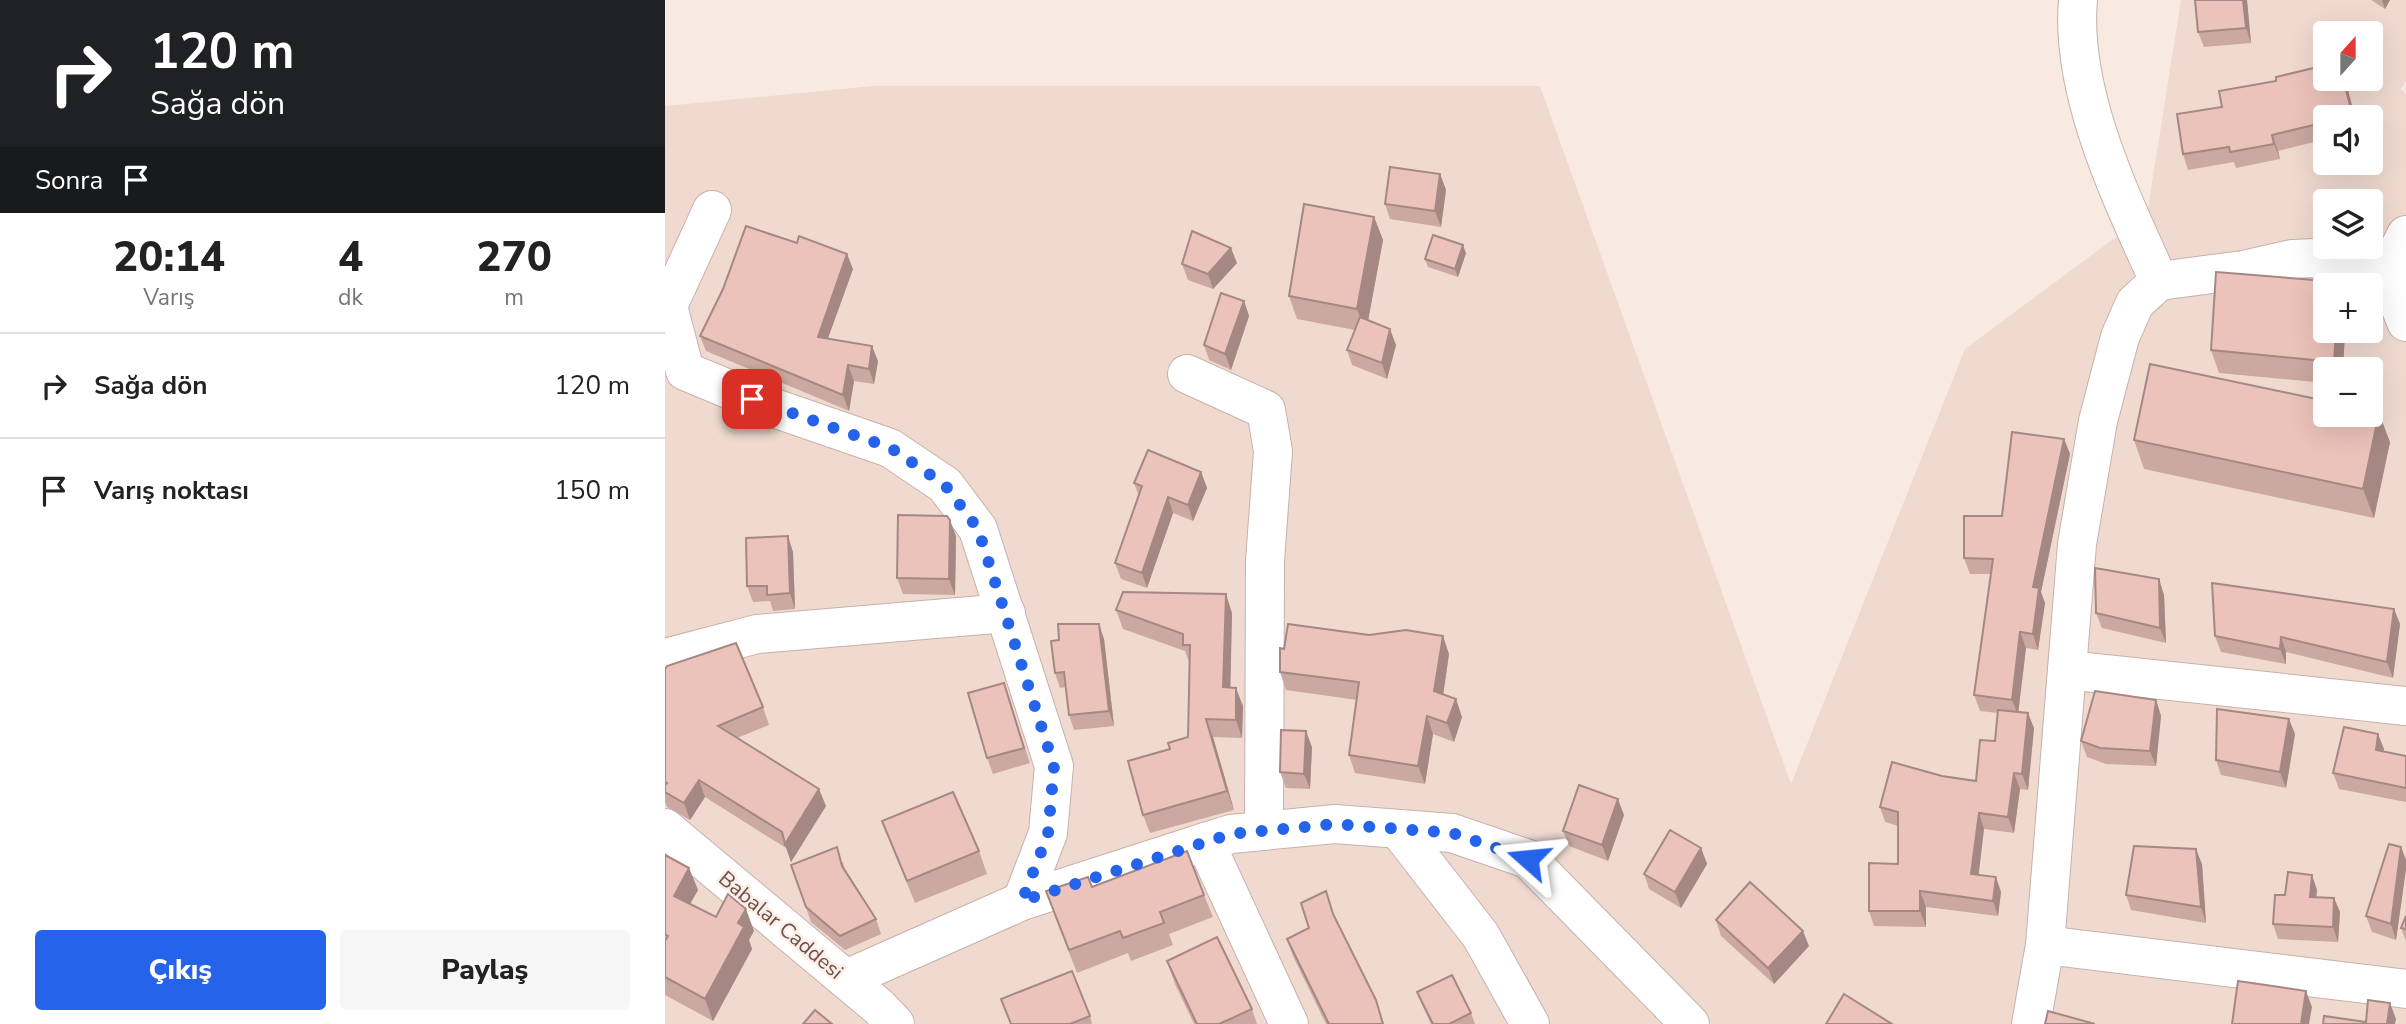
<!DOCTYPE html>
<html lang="tr">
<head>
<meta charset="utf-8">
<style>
  :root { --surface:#fff; --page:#f6f6f6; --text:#222; --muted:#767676; --line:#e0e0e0; --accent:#2563eb }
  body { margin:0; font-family:"Nunito Sans",sans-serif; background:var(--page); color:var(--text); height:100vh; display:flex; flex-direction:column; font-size:26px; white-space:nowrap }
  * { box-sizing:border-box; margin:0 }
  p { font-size:23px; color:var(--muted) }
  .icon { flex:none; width:38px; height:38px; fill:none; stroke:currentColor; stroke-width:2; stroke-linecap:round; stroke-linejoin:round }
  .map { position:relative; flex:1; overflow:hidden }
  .sheet { display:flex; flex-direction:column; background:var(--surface); width:665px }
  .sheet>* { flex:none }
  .hud { background:#202124; color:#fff; overflow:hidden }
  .needle { width:46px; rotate:21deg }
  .controls { position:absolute; left:1648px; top:21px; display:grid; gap:14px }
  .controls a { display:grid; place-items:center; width:70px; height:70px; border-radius:7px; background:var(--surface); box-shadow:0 7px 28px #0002; font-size:35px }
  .pin { position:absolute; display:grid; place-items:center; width:60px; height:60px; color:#fff; margin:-30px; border-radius:14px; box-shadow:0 4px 10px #0006 }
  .me { position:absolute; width:77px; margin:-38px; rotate:288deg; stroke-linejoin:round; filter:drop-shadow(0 0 5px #0008) }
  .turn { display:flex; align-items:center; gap:24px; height:147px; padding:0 35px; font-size:32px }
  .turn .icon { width:91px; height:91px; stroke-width:2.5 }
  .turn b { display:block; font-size:49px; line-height:60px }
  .then { display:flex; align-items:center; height:66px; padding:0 35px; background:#0003; gap:14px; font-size:26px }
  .eta { display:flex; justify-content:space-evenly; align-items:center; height:119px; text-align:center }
  .eta b { font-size:42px; font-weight:800; line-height:49px }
  .cta { display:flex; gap:14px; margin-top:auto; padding:14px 35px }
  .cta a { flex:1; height:80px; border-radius:7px; background:var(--accent); color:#fff; font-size:28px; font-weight:800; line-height:80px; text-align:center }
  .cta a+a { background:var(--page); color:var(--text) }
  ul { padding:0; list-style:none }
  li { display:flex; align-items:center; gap:21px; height:105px; padding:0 35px; border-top:2px solid var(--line) }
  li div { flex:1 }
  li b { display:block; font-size:26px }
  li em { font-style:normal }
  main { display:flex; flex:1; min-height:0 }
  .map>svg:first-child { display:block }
  .residential { fill:#f0dad0; fill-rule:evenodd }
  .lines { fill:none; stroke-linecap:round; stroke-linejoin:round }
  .minor-casing { stroke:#c8b0aa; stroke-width:40 }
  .minor { stroke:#fff; stroke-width:38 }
  .wall { fill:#cba8a1 }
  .shaded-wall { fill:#a58883 }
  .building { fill:#ecc3bb; stroke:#a58883; stroke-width:2 }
  .route { stroke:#2563eb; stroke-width:12; stroke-dasharray:0 21.6 }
  .labels { text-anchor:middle; stroke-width:5; stroke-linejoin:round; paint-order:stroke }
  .street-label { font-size:21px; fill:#6d4f4b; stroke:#fdeee6 }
</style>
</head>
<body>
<main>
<section class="sheet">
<div class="hud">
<div class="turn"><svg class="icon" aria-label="right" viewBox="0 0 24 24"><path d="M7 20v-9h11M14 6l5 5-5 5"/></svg><div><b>120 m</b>Sağa dön</div></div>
<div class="then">Sonra<svg class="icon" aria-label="arrive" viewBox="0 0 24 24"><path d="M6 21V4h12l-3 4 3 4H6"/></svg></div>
</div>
<div class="eta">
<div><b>20:14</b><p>Varış</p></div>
<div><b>4</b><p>dk</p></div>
<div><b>270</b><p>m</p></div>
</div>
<ul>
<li><svg class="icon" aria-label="right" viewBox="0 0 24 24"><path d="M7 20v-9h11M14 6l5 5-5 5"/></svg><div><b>Sağa dön</b></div><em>120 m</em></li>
<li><svg class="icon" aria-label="arrive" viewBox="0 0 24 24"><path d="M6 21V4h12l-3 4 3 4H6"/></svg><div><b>Varış noktası</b></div><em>150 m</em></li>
</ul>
<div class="cta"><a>Çıkış</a><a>Paylaş</a></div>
</section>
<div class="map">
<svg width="1741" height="1024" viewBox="0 0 1741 1024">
  <rect width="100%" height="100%" fill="#f9eae1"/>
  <path class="residential" d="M1516 0H1741V81L1736 89 1741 94V1024H0V106L208 86H875L1126 784 1300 349 1482 214ZM1661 33H1706V79H1661ZM1661 117H1706V163H1661ZM1661 201H1706V247H1661ZM1661 285H1706V331H1661ZM1661 369H1706V415H1661Z"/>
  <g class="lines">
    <defs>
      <g id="minor">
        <path d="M1413 0C1405 93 1456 197 1494 281"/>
        <path d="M47 210 3 306 20 371 109 408 225 448 280 485 313 529 389 766 383 833 357 901"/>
        <path d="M1741 235 1722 273 1741 322"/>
        <path d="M522 374 601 410 608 451 600 561 599 831"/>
        <path d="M0 662 4 657 92 634 341 613"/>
        <path d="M1402 670 1741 706"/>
        <path d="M0 828 214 1007 230 1024"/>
        <path d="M733 829 816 936 865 1024"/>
        <path d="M540 842 624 1024"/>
        <path d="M1380 945 1741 989"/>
        <path d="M181 979 357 901 540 842 566 834 670 824 787 833 863 859 1025 1024"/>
        <path d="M1366 1024 1380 945 1412 544 1433 421 1455 337 1470 303 1494 281 1578 270 1627 259 1672 257 1722 273"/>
      </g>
    </defs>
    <use href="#minor" class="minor-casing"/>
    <use href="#minor" class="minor"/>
  </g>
  <g class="wall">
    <path d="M1530 0H1582L1586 43 1539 47 1533 32Z"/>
    <path d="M1706 0H1725L1720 9Z"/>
    <path d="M1661 79H1680L1690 117H1661V139L1613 151 1615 159 1571 168 1569 162 1523 170 1518 154 1557 107Z"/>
    <path d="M775 174 781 190 776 227 725 219 720 204Z"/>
    <path d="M709 217 718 240 703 320 731 345 722 379 687 365 682 350 690 330 632 319 624 296Z"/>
    <path d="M801 253 793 277 763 267 760 259Z"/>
    <path d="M572 263 548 289 523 280 517 264Z"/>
    <path d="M188 269 163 338 213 361 209 384 189 381 184 411 41 351 35 336Z"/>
    <path d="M1551 272 1674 282 1675 285H1661V331H1680L1678 369H1661V383L1554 373 1546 350Z"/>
    <path d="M579 301 584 316 566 370 544 360 539 345Z"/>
    <path d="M1399 439 1405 454 1376 592 1380 603 1373 650 1361 648 1353 712 1369 728 1363 790 1355 789 1349 833 1319 829 1313 875 1336 892 1333 916 1261 907V927L1209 926 1204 911 1233 864V826L1220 822 1215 807 1277 776 1311 781 1330 741 1333 713 1315 711 1309 695 1326 574H1305L1299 558 1337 516Z"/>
    <path d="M1469 440 1725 442 1709 518 1479 469Z"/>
    <path d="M536 472 542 488 528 521 508 513 482 588 456 579 450 563 474 496 469 483Z"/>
    <path d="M291 536 290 595 238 594 232 578Z"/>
    <path d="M128 552 130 609 108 611 105 601 88 602 82 586Z"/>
    <path d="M1499 595 1501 643 1437 628 1431 613Z"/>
    <path d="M1729 609 1735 624 1728 678 1621 652V664L1556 652 1550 636Z"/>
    <path d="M451 610 567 613 565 688 578 706 577 738 548 737 569 810 485 833 478 815 505 749 523 737 524 662 520 651 458 629Z"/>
    <path d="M439 639 449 726 409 730 404 715 401 687 395 688 390 673Z"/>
    <path d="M784 654 778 694 797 717 789 742 768 734 760 784 690 773 684 755 692 700 621 690 615 672Z"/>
    <path d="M0 669 98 707 104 725 72 738 161 806 126 862 121 848 40 797 25 820 2 807 0 802Z"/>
    <path d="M344 698 365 763 328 774 322 758Z"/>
    <path d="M1491 700 1496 716 1491 766 1441 764 1422 757 1416 741Z"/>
    <path d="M1630 734 1621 788 1556 775 1551 760Z"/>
    <path d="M1713 734 1719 751 1741 756V802L1674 789 1668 773Z"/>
    <path d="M647 747 645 789 621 788 615 772Z"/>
    <path d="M959 815 943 861 904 846 898 831Z"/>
    <path d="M217 821 314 851 322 874 250 903Z"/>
    <path d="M1736 847 1741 860V869L1731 940 1707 932 1701 916Z"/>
    <path d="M1036 848 1042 864 1016 908 984 889 979 874Z"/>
    <path d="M0 855 24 868 33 890 25 904 51 917 89 931 84 940 87 949 48 1021 0 995Z"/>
    <path d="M178 862 180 869 211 919 216 934 180 950 146 922 126 865Z"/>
    <path d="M1537 864 1541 923 1466 910 1461 895Z"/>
    <path d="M427 887 539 895 548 917 504 934 508 945 466 961 463 953 412 973 389 914Z"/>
    <path d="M1652 890 1651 897 1669 898 1675 912 1673 942 1613 939 1608 924 1620 895Z"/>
    <path d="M1741 916V941L1736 928Z"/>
    <path d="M670 918 719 1024H661L628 956 622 939Z"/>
    <path d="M1051 920 1144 946 1109 984 1056 936Z"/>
    <path d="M502 961 587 1009 592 1024H529L510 984Z"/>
    <path d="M752 992 806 1013 810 1024H766L758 1007Z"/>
    <path d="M425 1016 427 1024H345Z"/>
  </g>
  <g class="shaded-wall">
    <path d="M1578 0H1582L1586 43 1581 28Z"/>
    <path d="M1717 0H1725L1720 9Z"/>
    <path d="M1678 79H1680L1690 117H1688Z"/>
    <path d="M1607 135 1613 151 1615 159 1609 144Z"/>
    <path d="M775 174 781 190 776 227 770 211Z"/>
    <path d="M709 217 718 240 701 332 692 309Z"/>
    <path d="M798 245 801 253 793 277 790 269Z"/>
    <path d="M566 248 572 263 548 289 543 274Z"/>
    <path d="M182 254 188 269 158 352 153 337Z"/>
    <path d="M579 301 584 316 566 370 560 354Z"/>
    <path d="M725 329 731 345 722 379 717 363Z"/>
    <path d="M1671 331H1680L1678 369H1671L1669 362Z"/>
    <path d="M207 346 213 361 209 384 204 369Z"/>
    <path d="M183 365 189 381 184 411 178 395Z"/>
    <path d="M1714 413 1725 442 1709 518 1698 489Z"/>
    <path d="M1399 439 1405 454 1376 592 1380 603 1373 650 1368 634V587Z"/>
    <path d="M536 472 542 488 528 521 523 505Z"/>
    <path d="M503 497 508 513 482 588 477 573Z"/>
    <path d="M285 520 291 536 290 595 284 579Z"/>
    <path d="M123 536 128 552 130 609 125 593Z"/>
    <path d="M1494 579 1499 595 1501 643 1495 628Z"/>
    <path d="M561 594 567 613 565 706 558 687Z"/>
    <path d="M1729 609 1735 624 1728 678 1722 662Z"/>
    <path d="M434 624 439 639 449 726 444 711Z"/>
    <path d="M1355 632 1361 648 1353 715 1347 700Z"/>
    <path d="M778 636 784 654 776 710 769 691Z"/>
    <path d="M1616 637 1621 652V664L1615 649Z"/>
    <path d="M571 688 578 706 577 738 571 720Z"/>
    <path d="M791 699 797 717 789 742 782 723Z"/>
    <path d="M1491 700 1496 716 1491 766 1485 751Z"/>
    <path d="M1363 713 1369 728 1363 790 1357 774Z"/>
    <path d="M762 716 768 734 760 784 753 766Z"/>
    <path d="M541 719 548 737 569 810 562 791Z"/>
    <path d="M1624 719 1630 734 1621 788 1615 772Z"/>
    <path d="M641 731 647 747 645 789 639 774Z"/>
    <path d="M1713 734 1719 749 1717 765 1711 750Z"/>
    <path d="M1349 773 1355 789 1349 833 1343 817Z"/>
    <path d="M34 780 40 797 25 820 19 803Z"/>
    <path d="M154 789 161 806 126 862 120 844Z"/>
    <path d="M953 799 959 815 943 861 937 845Z"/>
    <path d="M1314 813 1319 829 1312 889 1306 874Z"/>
    <path d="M1736 847 1741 860V869L1731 940 1726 924Z"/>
    <path d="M1036 848 1042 864 1016 908 1010 892Z"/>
    <path d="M1531 849 1537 864 1541 923 1536 907Z"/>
    <path d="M24 868 33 890 17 918 9 896Z"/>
    <path d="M1647 875 1652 890 1650 911 1645 897Z"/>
    <path d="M1331 877 1336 892 1333 916 1328 901Z"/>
    <path d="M1255 891 1261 907V927L1255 911Z"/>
    <path d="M1669 898 1675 912 1673 942 1668 927Z"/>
    <path d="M81 909 89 931 84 940 87 949 48 1021 40 999 73 923Z"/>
    <path d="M1138 931 1144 946 1109 984 1103 968Z"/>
    <path d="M1641 991 1647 1007 1644 1024H1636Z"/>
    <path d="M1725 1003 1731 1019 1730 1024H1722Z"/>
  </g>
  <g class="building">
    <path d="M1530 0H1578L1581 28 1533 32Z"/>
    <path d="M1661 65V79H1678L1688 116 1683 117H1661V122L1607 135 1609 144 1565 152 1564 147 1518 154 1512 114 1557 107 1554 91 1611 81V77Z"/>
    <path d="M725 167 775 174 770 211 720 204Z"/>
    <path d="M639 204 709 217 692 309 624 296Z"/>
    <path d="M81 226 132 243 134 236 182 254 153 337 207 346 204 369 183 365 178 395 35 336 58 289Z"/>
    <path d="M527 231 566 248 543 274 517 264Z"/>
    <path d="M768 235 798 245 790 269 760 259Z"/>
    <path d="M1551 272 1674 282V285H1661V331H1671L1669 362 1546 350Z"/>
    <path d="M556 293 579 301 560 354 539 345Z"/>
    <path d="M695 317 725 329 717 363 682 350Z"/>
    <path d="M1485 364 1661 401V415H1706V411L1714 413 1698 489 1469 440Z"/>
    <path d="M1347 432 1399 439 1368 587 1374 588 1368 634 1355 632 1347 700 1309 695 1328 559 1299 558V516H1337Z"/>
    <path d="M483 450 536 472 523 505 503 497 477 573 450 563 477 486 469 483Z"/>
    <path d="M233 515 282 516 285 520 284 579 232 578Z"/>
    <path d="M123 536 125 593 102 595V586H82L81 538Z"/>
    <path d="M1430 568 1494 579 1495 628 1431 613Z"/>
    <path d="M1547 583 1729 609 1722 662 1616 637 1615 649 1550 636Z"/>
    <path d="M458 592 561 594 558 687 571 688V720L541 719 562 791 478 815 463 761 505 749 503 743 523 737 525 645H518V634L451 610Z"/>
    <path d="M393 624H434L444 711 404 715 399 672 390 673 386 641 394 640Z"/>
    <path d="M623 624 704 635 741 630 778 636 769 691 791 699 782 723 762 716 753 766 684 755 694 682 615 672V648L619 649Z"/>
    <path d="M71 643 98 707 53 726 154 789 120 844 117 832 34 780 19 803 0 792V785L2 783 0 782V669L2 666Z"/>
    <path d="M339 683 359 748 322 758 303 693Z"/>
    <path d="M1430 691 1491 700 1485 751 1435 748 1416 741Z"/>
    <path d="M1552 709 1624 719 1615 772 1551 760Z"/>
    <path d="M1333 710 1363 713 1357 774 1349 773 1343 817 1314 813 1306 874 1331 877 1328 901 1255 891V911H1204V863L1233 864V812L1215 807 1227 762 1277 776 1311 781 1315 740 1330 741Z"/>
    <path d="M1679 727 1713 734 1711 750 1741 756V788L1668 773Z"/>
    <path d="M616 730 641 731 639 774 615 772Z"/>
    <path d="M914 785 953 799 937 845 898 831Z"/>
    <path d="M288 792 314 851 242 881 217 821Z"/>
    <path d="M1005 830 1036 848 1010 892 979 874Z"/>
    <path d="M1724 844 1736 847 1726 924 1701 916Z"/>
    <path d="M1469 846 1531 849 1536 907 1461 895Z"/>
    <path d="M172 847 177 866 211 919 175 936 141 907 126 865Z"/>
    <path d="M522 851 539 895 495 912 499 923 458 938 455 931 404 950 381 891 423 877 427 887Z"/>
    <path d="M0 855 24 868 9 896 51 917 63 894 81 909 73 923 79 927 40 999 0 977V941L3 936 0 934Z"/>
    <path d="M1623 872 1647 875 1645 897 1669 898 1668 927 1608 924 1610 895H1620Z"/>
    <path d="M1085 882 1138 931 1103 968 1051 920Z"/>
    <path d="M661 891 668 914 711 1000 718 1024H664L622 939 644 928 636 903Z"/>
    <path d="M1741 916V929L1736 928Z"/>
    <path d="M552 937 587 1009 554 1024H532L502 961Z"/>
    <path d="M407 971 425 1016 405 1024H346L336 999Z"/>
    <path d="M787 975 806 1013 784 1024H768L752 992Z"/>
    <path d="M1573 981 1641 991 1636 1024H1567Z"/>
    <path d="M1179 994 1227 1024H1161Z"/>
    <path d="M1703 1000 1725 1003 1722 1024H1658L1659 1016 1701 1022Z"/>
    <path d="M150 1010 167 1024H138Z"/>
    <path d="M1383 1011 1430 1024H1380Z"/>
  </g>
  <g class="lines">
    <path class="route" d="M87 399 226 448 280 485 313 529 389 766 383 834 357 901 566 834 670 824 787 833 863 859"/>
  </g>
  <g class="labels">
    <g class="street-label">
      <text transform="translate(116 925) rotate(40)" y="7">Babalar Caddesi</text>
    </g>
  </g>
</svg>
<div class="controls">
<a><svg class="needle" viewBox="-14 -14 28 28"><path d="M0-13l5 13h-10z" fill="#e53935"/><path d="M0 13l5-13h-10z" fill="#767676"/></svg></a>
<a><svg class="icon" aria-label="sound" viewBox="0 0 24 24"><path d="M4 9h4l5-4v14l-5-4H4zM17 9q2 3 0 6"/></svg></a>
<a><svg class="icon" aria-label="layers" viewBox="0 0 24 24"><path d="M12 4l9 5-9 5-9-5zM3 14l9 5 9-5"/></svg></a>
<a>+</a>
<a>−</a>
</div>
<div class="pin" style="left:87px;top:399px;background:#d93025"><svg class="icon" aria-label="arrive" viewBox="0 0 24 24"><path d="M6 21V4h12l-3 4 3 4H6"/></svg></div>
<svg class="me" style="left:863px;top:859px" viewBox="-20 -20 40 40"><path d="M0-17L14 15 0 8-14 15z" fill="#2563eb" stroke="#fff" stroke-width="4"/></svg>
</div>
</main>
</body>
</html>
